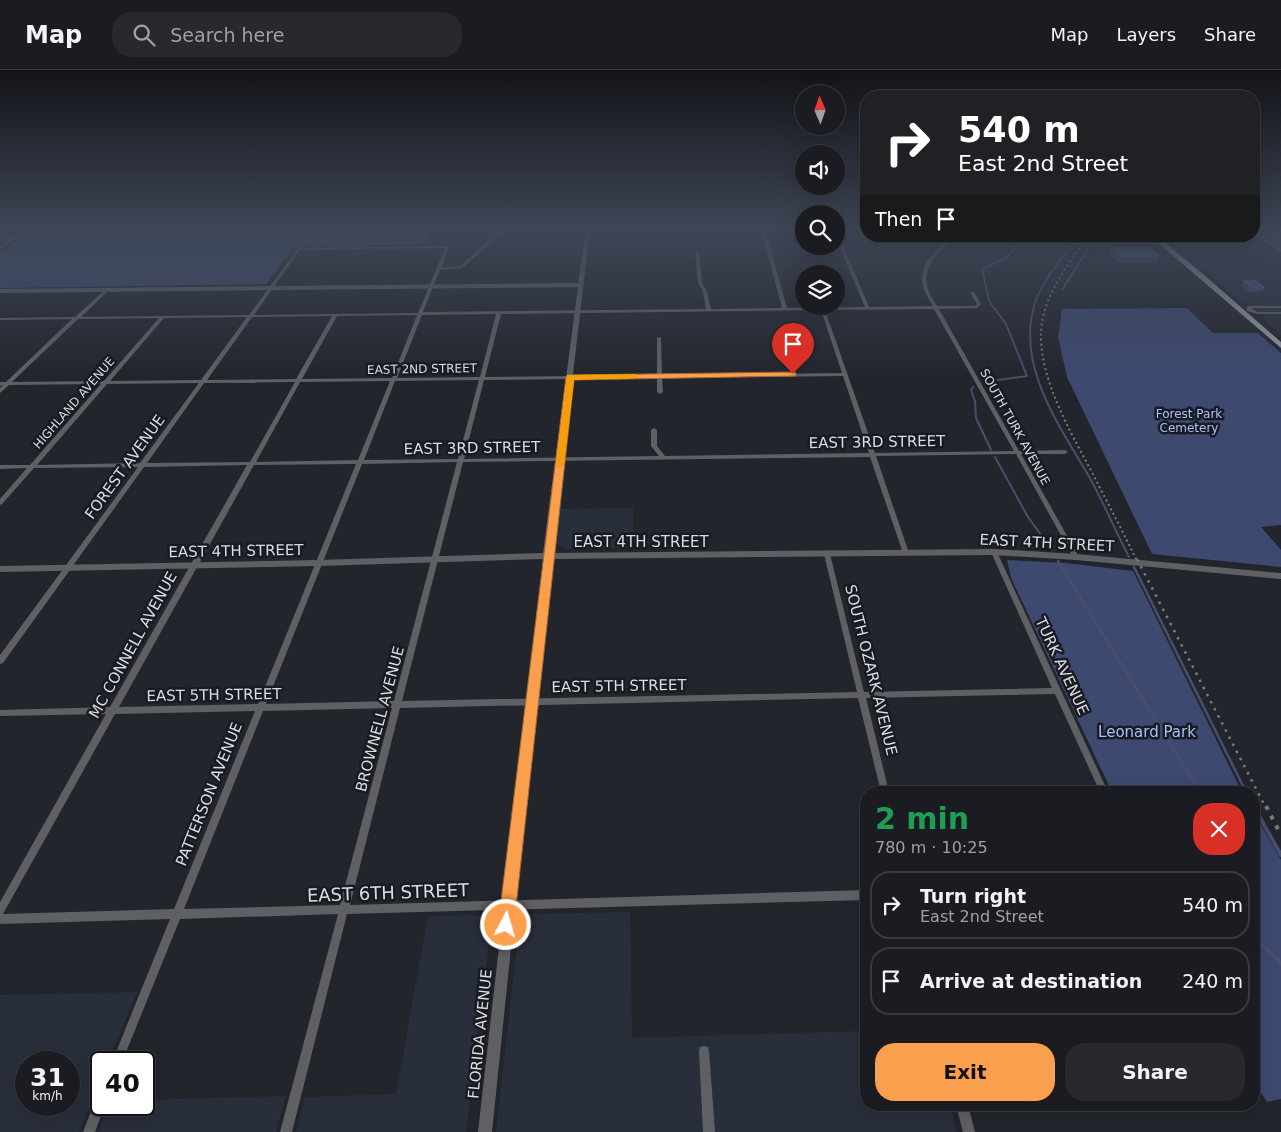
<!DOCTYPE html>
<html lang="en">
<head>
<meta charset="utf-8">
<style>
  :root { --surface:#1a1c21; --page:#27292e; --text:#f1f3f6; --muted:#9fa1a5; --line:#383a3f; --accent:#fa9f4e }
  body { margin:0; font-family:"DejaVu Sans",sans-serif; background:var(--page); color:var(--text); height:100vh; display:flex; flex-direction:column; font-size:19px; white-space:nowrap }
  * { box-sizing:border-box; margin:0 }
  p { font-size:16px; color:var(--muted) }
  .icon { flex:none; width:28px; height:28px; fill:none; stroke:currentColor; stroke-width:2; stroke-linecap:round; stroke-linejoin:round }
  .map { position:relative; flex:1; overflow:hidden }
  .details { position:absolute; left:860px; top:716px; width:400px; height:325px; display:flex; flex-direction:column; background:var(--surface); border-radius:20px; box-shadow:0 5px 20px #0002,0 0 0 1px var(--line) }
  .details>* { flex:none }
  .hud { position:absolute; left:860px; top:20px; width:400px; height:152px; border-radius:20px; box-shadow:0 5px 20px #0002,0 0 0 1px var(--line); background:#202124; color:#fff; overflow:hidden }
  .needle { width:32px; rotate:358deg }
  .controls { position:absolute; left:795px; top:15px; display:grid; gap:10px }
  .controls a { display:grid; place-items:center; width:50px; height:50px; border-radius:50%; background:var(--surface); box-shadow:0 5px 20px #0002,0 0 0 1px var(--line); font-size:25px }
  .speed { position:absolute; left:15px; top:981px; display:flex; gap:10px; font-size:25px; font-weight:700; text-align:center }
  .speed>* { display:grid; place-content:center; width:65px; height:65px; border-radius:50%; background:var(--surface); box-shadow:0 5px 20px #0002,0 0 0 1px var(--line); line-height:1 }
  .speed small { font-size:12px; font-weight:400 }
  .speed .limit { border:2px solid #111; border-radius:8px; background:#fff; color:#111 }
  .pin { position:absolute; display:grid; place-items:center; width:42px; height:42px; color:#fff; margin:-51px -21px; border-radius:50% 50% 50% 0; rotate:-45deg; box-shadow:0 0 5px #0007 }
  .pin .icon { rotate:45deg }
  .me { position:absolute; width:55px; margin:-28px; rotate:6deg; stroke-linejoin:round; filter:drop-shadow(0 0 4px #0008) }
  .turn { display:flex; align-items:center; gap:18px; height:105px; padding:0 15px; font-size:22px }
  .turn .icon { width:65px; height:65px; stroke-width:2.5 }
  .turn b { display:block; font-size:35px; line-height:42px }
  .then { display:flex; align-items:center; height:48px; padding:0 15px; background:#0003; gap:10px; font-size:19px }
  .round { display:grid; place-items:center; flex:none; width:52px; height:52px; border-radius:20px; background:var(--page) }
  .headline { display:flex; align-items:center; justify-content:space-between; height:85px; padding:0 15px }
  h1 { font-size:30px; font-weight:700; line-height:38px; color:#1e9e55 }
  .action { display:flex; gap:10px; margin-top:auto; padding:10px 15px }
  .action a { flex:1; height:58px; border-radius:20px; background:var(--accent); color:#111; font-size:20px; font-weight:700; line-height:58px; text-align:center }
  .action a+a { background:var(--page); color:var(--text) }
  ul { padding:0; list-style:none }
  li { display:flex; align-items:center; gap:15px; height:68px; margin:0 10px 8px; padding:0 5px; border:2px solid var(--line); border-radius:20px }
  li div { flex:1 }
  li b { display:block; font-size:19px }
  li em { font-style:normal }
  header { display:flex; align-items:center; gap:30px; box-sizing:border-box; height:70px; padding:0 25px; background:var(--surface); border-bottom:1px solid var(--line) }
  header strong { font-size:24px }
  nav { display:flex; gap:28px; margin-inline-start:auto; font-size:18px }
  .search { width:350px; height:45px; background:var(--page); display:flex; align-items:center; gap:12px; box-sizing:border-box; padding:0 18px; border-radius:20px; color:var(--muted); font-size:19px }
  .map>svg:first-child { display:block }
  .built { fill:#292e3b; fill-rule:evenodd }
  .green { fill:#3d496f }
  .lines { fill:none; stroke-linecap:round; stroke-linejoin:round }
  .stream-far2 { stroke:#484e6c; stroke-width:2 }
  .stream-far1 { stroke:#484e6c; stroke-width:2.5 }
  .stream { stroke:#484e6c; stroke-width:4 }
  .minor { fill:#5e6064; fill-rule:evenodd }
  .tertiary { fill:#5e6064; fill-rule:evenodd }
  .primary { fill:#979aa3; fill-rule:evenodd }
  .rail-far2 { stroke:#787b81; stroke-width:2; stroke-dasharray:2 3; stroke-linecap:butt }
  .rail-far1 { stroke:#787b81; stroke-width:2.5; stroke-dasharray:2.5 5.5; stroke-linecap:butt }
  .rail { stroke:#787b81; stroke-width:4; stroke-dasharray:4 7; stroke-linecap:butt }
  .wall { fill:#36436e }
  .building { fill:#48537a; stroke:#5f698a }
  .route { fill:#fa9f4e; stroke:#a26733 }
  .slow { fill:#f59e0b }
  .labels { text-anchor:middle; stroke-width:5; stroke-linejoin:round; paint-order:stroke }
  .far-street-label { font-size:12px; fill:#dbdde2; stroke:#191b22 }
  .far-park-label { font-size:12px; fill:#abc0fd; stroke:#191b22 }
  .street-label { font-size:15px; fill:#dbdde2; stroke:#191b22 }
  .park-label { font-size:15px; fill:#abc0fd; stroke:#191b22 }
  .near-street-label { font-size:18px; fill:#dbdde2; stroke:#191b22 }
</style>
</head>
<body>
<header>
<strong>Map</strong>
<div class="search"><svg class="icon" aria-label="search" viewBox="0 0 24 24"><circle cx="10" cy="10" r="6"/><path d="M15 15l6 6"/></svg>Search here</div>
<nav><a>Map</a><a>Layers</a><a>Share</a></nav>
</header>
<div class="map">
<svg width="1281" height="1062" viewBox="0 0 1281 1062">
  <rect width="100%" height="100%" fill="#22252c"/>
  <g class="built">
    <path d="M442 159H497L480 174H437Z"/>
    <path d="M1254 159H1281V265L1265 251 1264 247 1250 235 1241 233 1168 166H1254Z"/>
    <path d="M633 438V478L566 479 557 474 560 439Z"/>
    <path d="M630 842 632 968 866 961V1035H950L957 1062H496L520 847 524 844Z"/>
    <path d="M485 845 492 849 466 1062H296L305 1027 396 1024 428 846Z"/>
    <path d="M137 922 108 992H101V1008L79 1062H0V925ZM26 992H69V1035H26Z"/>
    <path d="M286 1026 276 1062H98L108 1035H144V1030Z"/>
  </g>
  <g class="green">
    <path d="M32 159H428V174L293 177 267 214 0 218V183Z"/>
    <path d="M1187 238 1213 263H1258L1281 283V455L1261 457 1281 480V497L1152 484 1067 307 1058 267 1062 239Z"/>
    <path d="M1007 490 1066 493 1133 501 1242 722H1112L1011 508Z"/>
    <path d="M1254 743 1281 790V1029L1267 1032 1254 1012Z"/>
  </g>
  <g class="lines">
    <g class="stream-far2">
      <path d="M1079 166C1063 187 1042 210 1034 236 1016 300 1063 360 1092 412 1105 436 1116 462 1129 487"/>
      <path d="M1062 220 1096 166"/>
      <path d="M984 312 1027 306 1006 254 989 231 982 199 1006 188 1025 166"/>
      <path d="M973 317 971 320 975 331 976 348 991 380"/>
      <path d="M995 387 1028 447 1052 480"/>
    </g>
    <g class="stream-far1">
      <path d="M1058 491 1200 722"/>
      <path d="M1134 497 1246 722"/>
    </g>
    <g class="stream">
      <path d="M1254 737 1281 785"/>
      <path d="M1255 868 1281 893"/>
    </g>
    <g class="minor">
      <path d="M502 159H507L462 198 440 200 423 242 706 239 703 222 698 212 695 183 697 182 699 183 702 212 707 222 711 239 782 238 761 159H765L787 238 865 237 836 168V162L838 163 869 237 933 236C930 231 926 225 924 219 916 196 936 180 951 166H955C941 181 920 196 928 219 930 225 934 231 937 236H976L977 234 970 223 972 222H974L981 234 977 238 939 239 1019 381 1065 380 1068 382 1065 384H1021L1079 487 1078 489H1074L1016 384 876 386 909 483 906 485 903 483 870 387 463 392 402 631 857 622 824 484 827 482 830 484 864 622 1052 618 991 482 994 480 997 482 1108 722H1100L1055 624 866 628 889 722H881L858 628 400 638 350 835 866 820V830L347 844 292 1062H280L338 844 180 849 122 992H112L170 849 0 854V832L106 644 0 646V640L110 637 247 395 144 397 3 593 0 594V585L138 397 34 398 2 434 0 435V429L27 398 0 399V395H30L101 314 9 315 0 323V318L3 315 0 316V312H6L72 249 0 250V248L75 247 106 219 108 220V221L81 247 249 245 298 178 447 176 449 177 441 198 460 196ZM445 178 418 243 254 245 300 180ZM934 239 1014 381 875 383 825 240ZM821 240 842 303 662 305 661 268 659 267 657 268V305L485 307 501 244ZM496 244 480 307 397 308 422 245ZM417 245 392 308 302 309 337 246ZM332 246 296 309 207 310 252 247ZM247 247 201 310 110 311 164 248ZM159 248 104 311 12 312 78 249ZM843 306 869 383 665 386 657 376V360L654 358 651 360V376L659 386 464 389 484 310 657 308V322L660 324 663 322 662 308ZM479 310 458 389 364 390 395 311ZM390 311 358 390 256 392 300 312ZM295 312 250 392 147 393 204 313ZM199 313 140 393 37 395 107 314ZM457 392 394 631 266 634 362 394ZM356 394 258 634 119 637 254 395ZM392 638 340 835 184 839 263 641ZM255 641 174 839 3 844 115 644Z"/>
      <path d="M1254 160 1281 179V182L1254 163Z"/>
      <path d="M0 167H15L17 168 15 169H0Z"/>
      <path d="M1247 236H1281V238H1251L1258 242H1281V244H1257L1247 241Z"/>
      <path d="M704 976 708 977 709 981 715 1062H703L699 981 700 977Z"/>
      <path d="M101 1025V1035H105L95 1062H83L97 1026Z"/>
      <path d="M956 1035H968L975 1062H963Z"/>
    </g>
    <g class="tertiary">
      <path d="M22 159H28L0 180V176Z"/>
      <path d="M586 159H590L552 483 994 479 1076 484 1281 503V509L1076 490 994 485 551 489 492 1062H478L543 489 318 496 0 502V496L318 490 543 483 578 217 0 223V219L578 213Z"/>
    </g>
    <path class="primary" d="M1150 166H1157L1204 205 1281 272V278Z"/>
    <path class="rail-far2" d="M1088 166C1070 192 1047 220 1042 253 1034 306 1076 370 1099 416 1112 441 1125 466 1137 491"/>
    <path class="rail-far1" d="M1137 489 1266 738"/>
    <path class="rail" d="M1266 736 1281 765"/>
  </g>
  <g class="wall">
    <path d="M1256 159H1281V178Z"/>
    <path d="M1112 178 1159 186 1156 193H1118L1109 185Z"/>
    <path d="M1244 211 1265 218 1261 222H1249L1241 216Z"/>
  </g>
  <g class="building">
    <path d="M1273 159H1281V165Z"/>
    <path d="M1112 178H1150L1159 186 1121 187Z"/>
    <path d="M1244 211H1256L1265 218H1252Z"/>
  </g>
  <linearGradient id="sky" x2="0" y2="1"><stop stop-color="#131418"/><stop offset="0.52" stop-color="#3e4656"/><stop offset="1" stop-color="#3e4656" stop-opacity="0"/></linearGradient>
  <rect width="1281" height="308" fill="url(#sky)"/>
  <path class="route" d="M793 302 796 303V306L574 310 514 855 512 861 506 863 501 861 498 855 566 307 570 305Z"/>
  <path class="slow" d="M635 304 639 306 638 308 574 310 564 396 556 398 567 305Z"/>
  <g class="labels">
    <g class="far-street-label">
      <text transform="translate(422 299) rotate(-1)" y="4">EAST 2ND STREET</text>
      <text transform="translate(74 333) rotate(-49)" y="4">HIGHLAND AVENUE</text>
      <text transform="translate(1015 357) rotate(61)" y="4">SOUTH TURK AVENUE</text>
    </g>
    <g class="far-park-label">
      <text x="1189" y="348">Forest Park<tspan x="1189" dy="14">Cemetery</tspan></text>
    </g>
    <g class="street-label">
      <text transform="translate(877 372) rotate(-1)" y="5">EAST 3RD STREET</text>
      <text transform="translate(472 378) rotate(-1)" y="5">EAST 3RD STREET</text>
      <text transform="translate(125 397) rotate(-54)" y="5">FOREST AVENUE</text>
      <text x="641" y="477">EAST 4TH STREET</text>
      <text transform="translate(1047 473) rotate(3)" y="5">EAST 4TH STREET</text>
      <text transform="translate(236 481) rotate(-1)" y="5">EAST 4TH STREET</text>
      <text transform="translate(133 575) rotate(-61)" y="5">MC CONNELL AVENUE</text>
      <text transform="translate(1062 596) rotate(65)" y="5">TURK AVENUE</text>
      <text transform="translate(871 600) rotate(76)" y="5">SOUTH OZARK AVENUE</text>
      <text transform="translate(619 616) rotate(-1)" y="5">EAST 5TH STREET</text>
      <text transform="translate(214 625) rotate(-1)" y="5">EAST 5TH STREET</text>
      <text transform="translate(380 649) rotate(-75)" y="5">BROWNELL AVENUE</text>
      <text transform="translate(209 724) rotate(-68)" y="5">PATTERSON AVENUE</text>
      <text transform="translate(480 964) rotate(-84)" y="5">FLORIDA AVENUE</text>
    </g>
    <g class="park-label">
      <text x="1147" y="667">Leonard Park</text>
    </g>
    <g class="near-street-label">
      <text transform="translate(388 823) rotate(-2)" y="6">EAST 6TH STREET</text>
    </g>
  </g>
</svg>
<div class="controls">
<a><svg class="needle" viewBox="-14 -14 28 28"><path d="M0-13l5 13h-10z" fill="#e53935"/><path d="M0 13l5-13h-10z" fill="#9fa1a5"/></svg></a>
<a><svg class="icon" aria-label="sound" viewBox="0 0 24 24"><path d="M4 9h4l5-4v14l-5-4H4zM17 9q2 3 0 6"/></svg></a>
<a><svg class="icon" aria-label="search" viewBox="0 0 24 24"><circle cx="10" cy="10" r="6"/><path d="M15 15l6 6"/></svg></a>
<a><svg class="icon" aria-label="layers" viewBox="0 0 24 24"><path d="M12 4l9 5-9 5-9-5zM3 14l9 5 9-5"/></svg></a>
</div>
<div class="speed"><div>31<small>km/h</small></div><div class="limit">40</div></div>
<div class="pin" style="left:793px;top:304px;background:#d93025"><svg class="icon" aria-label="arrive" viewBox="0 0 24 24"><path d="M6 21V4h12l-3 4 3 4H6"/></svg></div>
<svg class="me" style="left:506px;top:855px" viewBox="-20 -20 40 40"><circle r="17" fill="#fa9f4e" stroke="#fff" stroke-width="3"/><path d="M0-11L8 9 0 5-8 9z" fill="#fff"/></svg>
<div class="hud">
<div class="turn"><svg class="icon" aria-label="right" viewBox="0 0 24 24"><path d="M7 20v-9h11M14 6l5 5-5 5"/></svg><div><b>540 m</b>East 2nd Street</div></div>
<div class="then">Then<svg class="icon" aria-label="arrive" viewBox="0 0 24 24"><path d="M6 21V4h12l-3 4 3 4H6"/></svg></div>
</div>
<section class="details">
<div class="headline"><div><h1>2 min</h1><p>780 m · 10:25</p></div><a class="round" style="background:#d93025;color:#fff"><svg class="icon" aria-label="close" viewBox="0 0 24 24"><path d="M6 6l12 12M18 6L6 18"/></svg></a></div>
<ul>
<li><svg class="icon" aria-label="right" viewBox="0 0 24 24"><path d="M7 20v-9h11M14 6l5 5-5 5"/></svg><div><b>Turn right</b><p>East 2nd Street</p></div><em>540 m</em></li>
<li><svg class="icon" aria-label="arrive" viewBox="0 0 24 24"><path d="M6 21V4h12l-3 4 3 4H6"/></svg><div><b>Arrive at destination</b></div><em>240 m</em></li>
</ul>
<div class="action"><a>Exit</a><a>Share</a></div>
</section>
</div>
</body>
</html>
